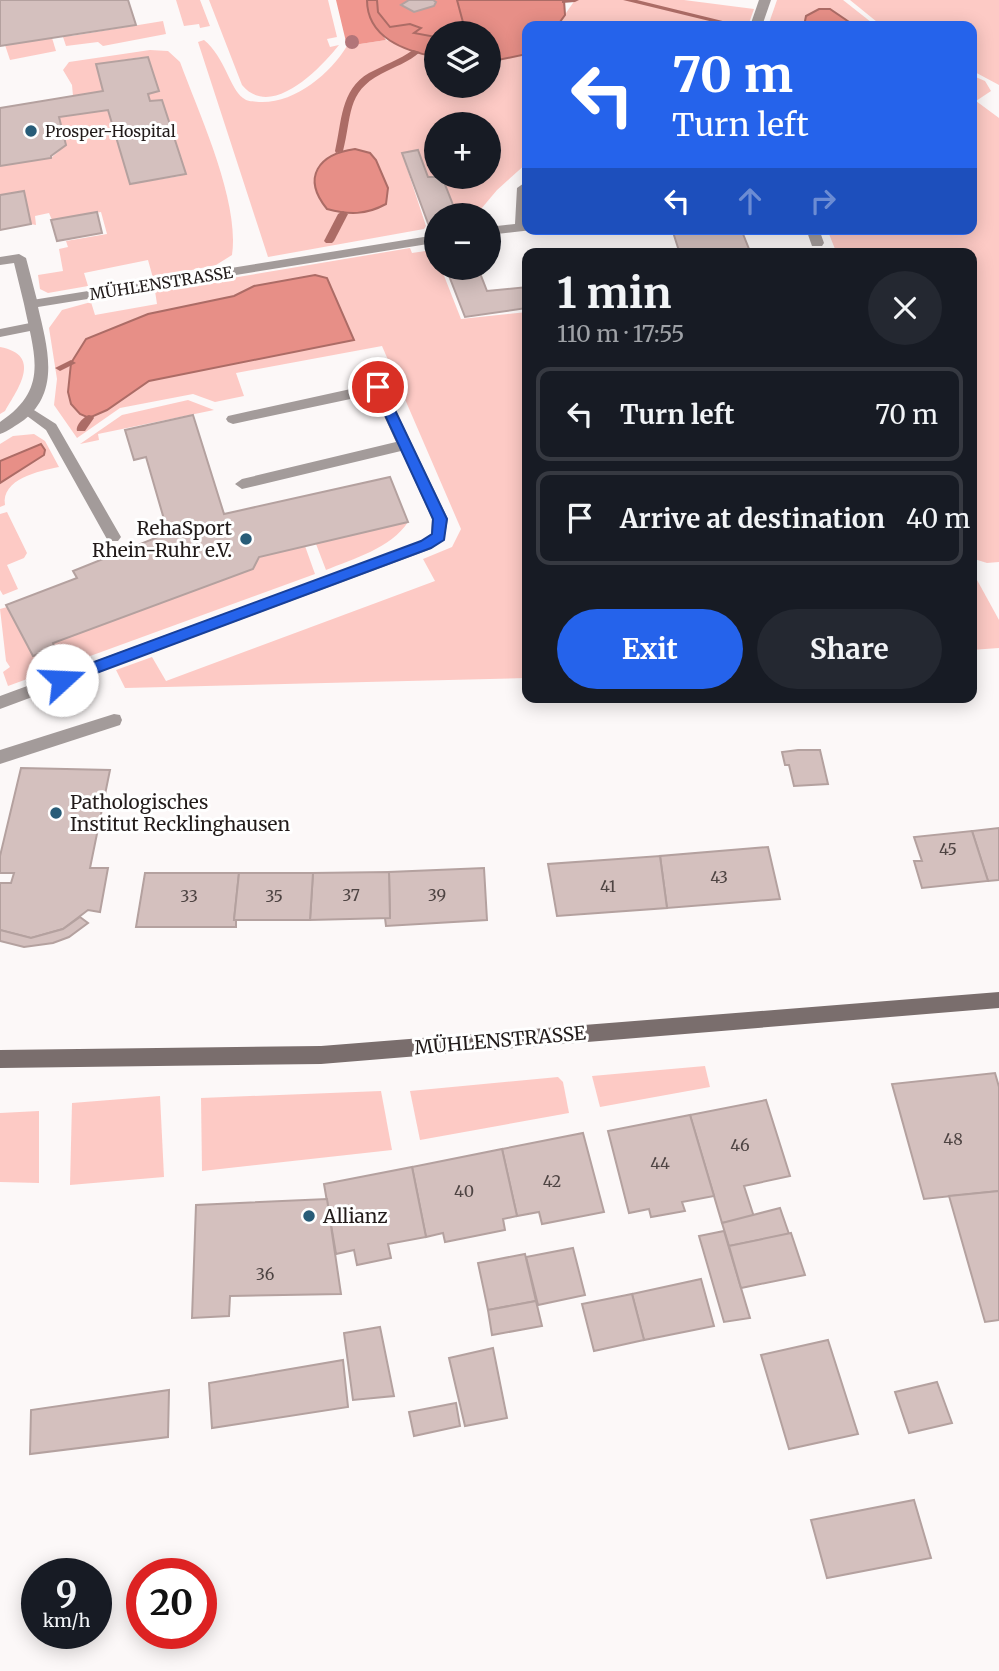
<!DOCTYPE html>
<html lang="en">
<head>
<meta charset="utf-8">
<style>
  :root { --surface:#171b24; --page:#242831; --text:#f1f3f6; --muted:#9ea1a6; --line:#363941; --accent:#2563eb }
  body { margin:0; font-family:Merriweather,serif; background:var(--page); color:var(--text); height:100vh; display:flex; flex-direction:column; font-size:26px; white-space:nowrap }
  * { box-sizing:border-box; margin:0 }
  p { font-size:23px; color:var(--muted) }
  .icon { flex:none; width:38px; height:38px; fill:none; stroke:currentColor; stroke-width:2; stroke-linecap:round; stroke-linejoin:round }
  .map { position:relative; flex:1; overflow:hidden }
  .side { position:absolute; left:522px; top:248px; width:455px; height:455px; display:flex; flex-direction:column; background:var(--surface); border-radius:14px; box-shadow:0 4px 18px #0003 }
  .side>* { flex:none }
  .hud { position:absolute; left:522px; top:21px; width:455px; height:214px; border-radius:14px; box-shadow:0 4px 18px #0003; background:#2563eb; color:#fff; overflow:hidden }
  .tools { position:absolute; left:424px; top:21px; display:grid; gap:14px }
  .tools a { display:grid; place-items:center; width:77px; height:77px; border-radius:50%; background:var(--surface); box-shadow:0 4px 18px #0003; font-size:35px }
  .speed { position:absolute; left:21px; top:1558px; display:flex; gap:14px; font-size:35px; font-weight:700; text-align:center }
  .speed>* { display:grid; place-content:center; width:91px; height:91px; border-radius:50%; background:var(--surface); box-shadow:0 4px 18px #0003; line-height:1 }
  .speed small { font-size:18px; font-weight:400 }
  .speed .limit { border:10px solid #d22; background:#fff; color:#111 }
  .pin { position:absolute; display:grid; place-items:center; width:60px; height:60px; color:#fff; margin:-30px; border:4px solid #fff; border-radius:50%; box-shadow:0 2px 7px #0007 }
  .me { position:absolute; width:77px; margin:-38px; rotate:70deg; stroke-linejoin:round; filter:drop-shadow(0 0 5px #0008) }
  .turn { display:flex; align-items:center; gap:24px; height:147px; padding:0 35px; font-size:32px }
  .turn .icon { width:91px; height:91px; stroke-width:2.5 }
  .turn b { display:block; font-size:49px; line-height:60px }
  .lanes { display:flex; align-items:center; height:66px; padding:0 35px; background:#0003; justify-content:center; gap:35px; direction:ltr }
  .lanes .off { opacity:.35 }
  .round { display:grid; place-items:center; flex:none; width:74px; height:74px; border-radius:37px; background:var(--page) }
  .headline { display:flex; align-items:center; justify-content:space-between; height:119px; padding:0 35px }
  h1 { font-size:42px; font-weight:700; line-height:52px }
  .cta { display:flex; gap:14px; margin-top:auto; padding:14px 35px }
  .cta a { flex:1; height:80px; border-radius:42px; background:var(--accent); color:#fff; font-size:28px; font-weight:700; line-height:80px; text-align:center }
  .cta a+a { background:var(--page); color:var(--text) }
  ul { padding:0; list-style:none }
  li { display:flex; align-items:center; gap:21px; height:94px; margin:0 14px 10px; padding:0 21px; border:4px solid var(--line); border-radius:14px }
  li div { flex:1 }
  li b { display:block; font-size:26px }
  li em { font-style:normal }
  .map>svg:first-child { display:block }
  .green { fill:#fdcac5 }
  .forest { fill:#f0978f }
  .water { fill:#e78f87; stroke:#ac6c66; stroke-width:2 }
  .lines { fill:none; stroke-linecap:round; stroke-linejoin:round }
  .stream { fill:#ac6c66; fill-rule:evenodd }
  .building { fill:#d4c0be; stroke:#b4a19f; stroke-width:2 }
  .lane { fill:#a39b9a; fill-rule:evenodd }
  .street { fill:#a39b9a; fill-rule:evenodd }
  .secondary { fill:#7a6e6d; fill-rule:evenodd }
  .tree { fill:#b27579 }
  .route { fill:#2563eb; stroke:#184099; stroke-width:2 }
  .poi-dot { fill:#285c78; stroke:#fff; stroke-width:2.5 }
  .labels { text-anchor:middle; stroke-width:6; stroke-linejoin:round; paint-order:stroke }
  .far-poi-label { font-size:16px; fill:#221b1a; stroke:#fff; text-anchor:start }
  .far-street-label { font-size:16px; fill:#221b1a; stroke:#fff }
  .number-label { font-size:16px; fill:#4e4443 }
  .poi-label { font-size:19px; fill:#221b1a; stroke:#fff; text-anchor:start }
  .street-label { font-size:19px; fill:#221b1a; stroke:#fff }
</style>
</head>
<body>
<div class="map">
<svg width="999" height="1671" viewBox="0 0 999 1671">
  <rect width="100%" height="100%" fill="#fcf8f8"/>
  <g class="green">
    <path d="M176 0H200L210 26 200 28 199 24 184 26Z"/>
    <path d="M209 0H328L337 37 327 39 330 47 339 45C320 69 271 120 242 85Z"/>
    <path d="M575 0H684L754 9 748 26H557Z"/>
    <path d="M777 0H843L876 26H768Z"/>
    <path d="M850 0H999V85L971 70V26H882Z"/>
    <path d="M163 21 166 34 103 46 98 42 66 46 62 34 69 33 71 36Z"/>
    <path d="M52 38 56 51 10 60 5 45Z"/>
    <path d="M204 40C225 57 230 89 243 98 248 102 253 101 259 102 294 104 330 74 347 46L386 40 436 57V86H488V62L527 54V163L497 190 476 215H457L442 177H488V124H436V177H428L418 150 402 153 426 226 424 229 268 257 198 42Z"/>
    <path d="M150 50 168 51 180 62C199 114 240 201 232 255L216 265 153 278 148 260 84 273 88 286 48 293 40 289 38 275 63 271 59 249 68 247 66 241 107 234 101 212 52 220 49 213 35 216 36 225 31 224 24 191 0 195V166L51 158 66 145 59 117 108 110 130 184 180 176 162 100 150 101 148 94 154 92 142 57 96 64 103 91 73 96 72 85 63 70 69 62Z"/>
    <path d="M971 75 985 81 991 91 976 101 999 118V562L987 563 971 558V254H837L827 229H971Z"/>
    <path d="M410 248 412 253 432 250 436 252V268H441L461 319 527 312V678L125 688 116 670 152 657 166 681 435 581 423 559 452 547 461 529 382 346 236 373 244 396 215 402 193 394 120 408 77 438 54 405 57 379 49 328 62 310 91 302 95 315 157 304 155 291Z"/>
    <path d="M0 347C43 355 18 389 5 411L0 414Z"/>
    <path d="M188 400 214 410 98 434 99 440 80 444 122 415Z"/>
    <path d="M34 434 45 441 59 467C39 471 1 479 5 505L0 507V444L13 436Z"/>
    <path d="M7 512 27 553 24 558 7 565 18 589 3 595 0 590V514Z"/>
    <path d="M408 522C391 548 353 559 326 570L316 544Z"/>
    <path d="M305 546 315 574 8 686 3 672 10 667 6 661 0 609 7 607 33 655 55 648 53 643 253 569 259 557Z"/>
    <path d="M971 569 999 620V648L971 650Z"/>
    <path d="M705 1066 710 1087 600 1107 592 1076Z"/>
    <path d="M558 1077 563 1082 569 1113 420 1140 410 1091Z"/>
    <path d="M381 1091 392 1150 202 1171 201 1098Z"/>
    <path d="M160 1096 164 1177 70 1185 72 1103Z"/>
    <path d="M39 1111V1183L0 1182V1113Z"/>
  </g>
  <g class="forest">
    <path d="M336 0H367L373 23 386 40 347 46Z"/>
    <path d="M377 0H457L464 26 455 33H436V37L413 33 410 24 390 28 378 12Z"/>
  </g>
  <g class="water">
    <path d="M367 0H377L378 12 390 27 410 24 421 28 414 33 436 37V57C405 51 367 38 367 0Z"/>
    <path d="M457 0H564L565 15 557 26H527V54L488 62V33H455L464 26Z"/>
    <path d="M819 9H830L855 26H804L806 16Z"/>
    <path d="M355 149 370 153 376 160 388 188 386 204C366 215 349 215 327 209 301 177 319 154 355 149Z"/>
    <path d="M315 275 327 278 354 340 149 381 107 410 89 418 80 414 71 404 68 392 71 363 86 339 148 314 234 296 254 286Z"/>
    <path d="M41 444 45 450 44 455 0 483V461Z"/>
  </g>
  <g class="lines">
    <g class="stream">
      <path d="M562 0H579L575 2 562 3Z"/>
      <path d="M623 0H637L743 26H730Z"/>
      <path d="M413 50 420 52C409 62 394 67 381 74 346 92 352 117 343 151L336 153 335 151C342 122 340 90 369 73 384 65 399 60 413 50Z"/>
      <path d="M343 211 348 214 334 241 332 243H326L324 241 338 214Z"/>
      <path d="M71 360 76 363 60 371 55 368Z"/>
      <path d="M89 415 93 416 94 418 85 431H77C75 426 84 416 89 415Z"/>
    </g>
  </g>
  <g class="building">
    <path d="M0 0H128L136 25 0 46Z"/>
    <path d="M409 0H433L436 2 434 6 414 12 401 5Z"/>
    <path d="M148 57 159 91 148 94 150 101 162 100 186 174 130 184 108 110 59 117 66 145 51 156V158L0 166V108L103 91 96 64Z"/>
    <path d="M418 150 428 177H442L457 215H436V245L402 153Z"/>
    <path d="M24 191 31 224 0 230V195Z"/>
    <path d="M97 212 102 233 57 241 51 220Z"/>
    <path d="M672 229H741L751 254H680Z"/>
    <path d="M446 268H478L487 291 527 287V308L465 317Z"/>
    <path d="M193 415 224 514 390 477 408 522 259 557 253 569 53 643 55 648 33 656 6 605 77 578 73 571 168 533 146 457 134 460 125 430Z"/>
    <path d="M798 750H820L828 784 794 786 789 765H785L782 752Z"/>
    <path d="M21 768 110 770 90 868H108L100 912 88 910 63 929 31 938 0 930V883H11L14 873H0V856Z"/>
    <path d="M999 828V880L988 881 972 831Z"/>
    <path d="M972 831 988 881 922 888 914 861H922L914 837Z"/>
    <path d="M768 847 780 899 667 908 660 856Z"/>
    <path d="M660 856 667 908 557 916 548 864Z"/>
    <path d="M484 868 487 920 386 926 385 918H390L389 872Z"/>
    <path d="M389 872 390 918 310 920 313 873Z"/>
    <path d="M145 873H239L234 920H236V927H136Z"/>
    <path d="M239 873H313L310 920H234Z"/>
    <path d="M80 917 88 923 69 937 53 943 24 947 0 941V930L31 938 63 929Z"/>
    <path d="M995 1073 999 1087V1191L924 1199 892 1084Z"/>
    <path d="M766 1100 790 1176 744 1186 754 1217 722 1223 690 1115Z"/>
    <path d="M690 1115 714 1196 682 1202 685 1211 651 1217 649 1209 629 1213 608 1131Z"/>
    <path d="M583 1133 604 1212 542 1224 539 1212 517 1216 502 1149Z"/>
    <path d="M502 1149 517 1216 503 1219 505 1230 445 1242 443 1233 426 1237 412 1167Z"/>
    <path d="M412 1167 426 1237 388 1244 391 1258 357 1265 354 1250 336 1254 324 1184Z"/>
    <path d="M999 1191V1320L985 1322 949 1196Z"/>
    <path d="M327 1199 341 1294 230 1296 229 1316 192 1318 196 1205Z"/>
    <path d="M780 1208 789 1234 729 1246 722 1223Z"/>
    <path d="M724 1231 750 1318 724 1322 699 1236Z"/>
    <path d="M791 1233 805 1275 741 1288 729 1246Z"/>
    <path d="M573 1248 585 1295 538 1305 526 1257Z"/>
    <path d="M525 1254 536 1301 488 1310 478 1263Z"/>
    <path d="M701 1279 714 1326 644 1340 632 1294Z"/>
    <path d="M632 1294 644 1340 594 1351 582 1304Z"/>
    <path d="M536 1301 542 1326 492 1335 488 1310Z"/>
    <path d="M380 1327 394 1396 353 1400 344 1333Z"/>
    <path d="M828 1340 858 1434 789 1449 761 1355Z"/>
    <path d="M493 1348 507 1418 465 1426 449 1358Z"/>
    <path d="M343 1360 348 1407 212 1428 209 1383Z"/>
    <path d="M937 1382 952 1423 909 1433 895 1392Z"/>
    <path d="M169 1390 168 1437 30 1454 31 1410Z"/>
    <path d="M456 1403 460 1426 414 1436 409 1412Z"/>
    <path d="M914 1500 931 1558 827 1578 811 1520Z"/>
  </g>
  <g class="lines">
    <g class="lane">
      <path d="M759 0H771L762 26H750Z"/>
      <path d="M527 181V229L532 230 488 235V227L515 224 517 188Z"/>
      <path d="M806 229H819L824 243 822 246H812Z"/>
      <path d="M19 254 26 258 38 304 36 307 31 308 24 304 14 263 0 265V257Z"/>
      <path d="M35 322 40 323V329L0 337V329Z"/>
      <path d="M378 383 385 388 448 519 444 540 431 549 0 709V696L421 541 431 534 432 519 401 451 242 489 235 484 242 479 396 442 374 394 233 424 228 422 226 419 228 416Z"/>
      <path d="M26 405 56 424 121 537 118 541H108L46 430 19 410Z"/>
      <path d="M114 714 120 715 122 720 120 725 0 764V750Z"/>
    </g>
    <path class="street" d="M436 235 434 243 38 307C47 346 61 391 24 420 16 425 9 431 0 434V422C50 389 34 354 24 304L26 301Z"/>
    <path class="secondary" d="M999 992V1008L321 1064 0 1068V1050L321 1046Z"/>
  </g>
  <circle class="tree" cx="352" cy="42" r="7"/>
  <path class="route" d="M378 383 384 387 447 519 444 540 431 548 67 684H56L54 680 56 676 421 541 432 534 433 519 372 387Z"/>
  <g class="poi-dot">
    <circle cx="31" cy="131" r="7"/>
    <circle cx="246" cy="539" r="7"/>
    <circle cx="56" cy="813" r="7"/>
    <circle cx="309" cy="1216" r="7"/>
  </g>
  <g class="labels">
    <g class="far-poi-label">
      <text x="45" y="137">Prosper-Hospital</text>
    </g>
    <g class="far-street-label">
      <text transform="translate(161 283) rotate(-9)" y="6">MÜHLENSTRASSE</text>
    </g>
    <g class="number-label">
      <text x="948" y="855">45</text>
      <text x="719" y="883">43</text>
      <text x="608" y="892">41</text>
      <text x="351" y="901">37</text>
      <text x="437" y="901">39</text>
      <text x="189" y="902">33</text>
      <text x="274" y="902">35</text>
      <text x="953" y="1145">48</text>
      <text x="740" y="1151">46</text>
      <text x="660" y="1169">44</text>
      <text x="552" y="1187">42</text>
      <text x="464" y="1197">40</text>
      <text x="265" y="1280">36</text>
    </g>
    <g class="poi-label">
      <text x="232" y="535" text-anchor="end">RehaSport<tspan x="232" dy="22">Rhein-Ruhr e.V.</tspan></text>
      <text x="70" y="809">Pathologisches<tspan x="70" dy="22">Institut Recklinghausen</tspan></text>
      <text x="323" y="1223">Allianz</text>
    </g>
    <g class="street-label">
      <text transform="translate(500 1040) rotate(-5)" y="7">MÜHLENSTRASSE</text>
    </g>
  </g>
</svg>
<div class="tools">
<a><svg class="icon" aria-label="layers" viewBox="0 0 24 24"><path d="M12 4l9 5-9 5-9-5zM3 14l9 5 9-5"/></svg></a>
<a>+</a>
<a>−</a>
</div>
<div class="speed"><div>9<small>km/h</small></div><div class="limit">20</div></div>
<div class="pin" style="left:378px;top:387px;background:#d93025"><svg class="icon" aria-label="arrive" viewBox="0 0 24 24"><path d="M6 21V4h12l-3 4 3 4H6"/></svg></div>
<svg class="me" style="left:62px;top:680px" viewBox="-20 -20 40 40"><circle r="19" fill="#fff"/><path d="M0-13L10 11 0 6-10 11z" fill="#2563eb"/></svg>
<div class="hud">
<div class="turn"><svg class="icon" aria-label="left" viewBox="0 0 24 24"><path d="M17 20v-9H6M10 6l-5 5 5 5"/></svg><div><b>70 m</b>Turn left</div></div>
<div class="lanes"><svg class="icon" aria-label="left" viewBox="0 0 24 24"><path d="M17 20v-9H6M10 6l-5 5 5 5"/></svg><svg class="icon off" aria-label="ahead" viewBox="0 0 24 24"><path d="M12 20V5M6 11l6-6 6 6"/></svg><svg class="icon off" aria-label="right" viewBox="0 0 24 24"><path d="M7 20v-9h11M14 6l5 5-5 5"/></svg></div>
</div>
<section class="side">
<div class="headline"><div><h1>1 min</h1><p>110 m · 17:55</p></div><a class="round"><svg class="icon" aria-label="close" viewBox="0 0 24 24"><path d="M6 6l12 12M18 6L6 18"/></svg></a></div>
<ul>
<li><svg class="icon" aria-label="left" viewBox="0 0 24 24"><path d="M17 20v-9H6M10 6l-5 5 5 5"/></svg><div><b>Turn left</b></div><em>70 m</em></li>
<li><svg class="icon" aria-label="arrive" viewBox="0 0 24 24"><path d="M6 21V4h12l-3 4 3 4H6"/></svg><div><b>Arrive at destination</b></div><em>40 m</em></li>
</ul>
<div class="cta"><a>Exit</a><a>Share</a></div>
</section>
</div>
</body>
</html>
